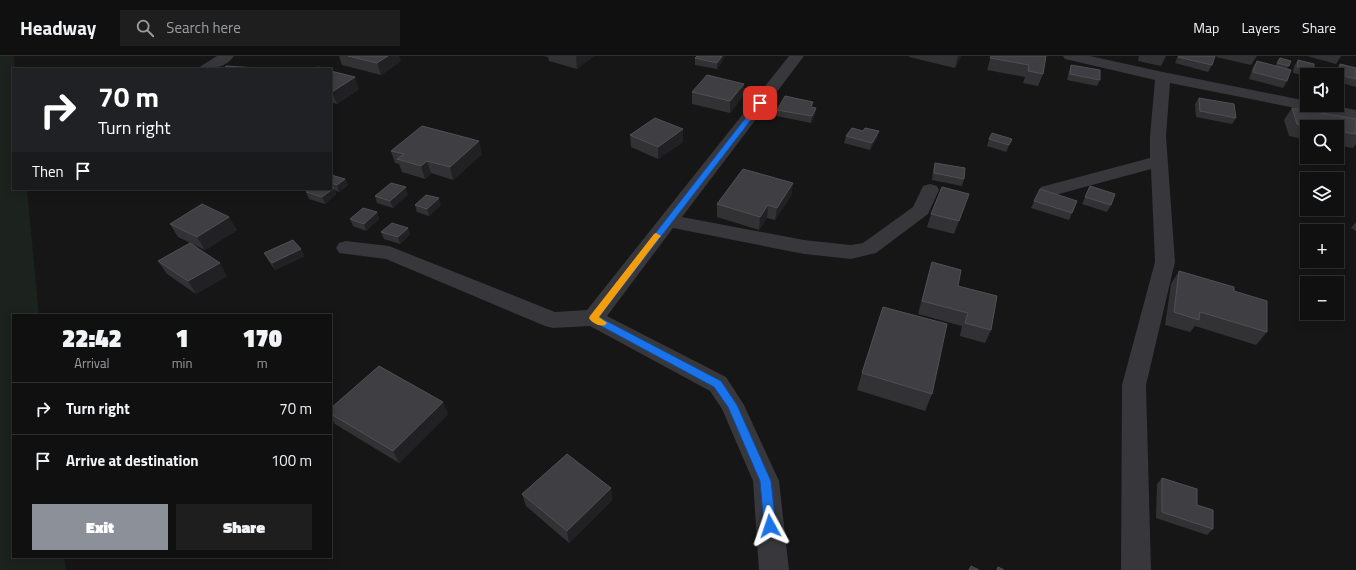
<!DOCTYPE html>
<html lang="en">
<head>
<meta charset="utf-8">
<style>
  :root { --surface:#101011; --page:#1e1e1f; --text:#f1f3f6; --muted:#9c9d9f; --line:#303031; --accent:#8c9099 }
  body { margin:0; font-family:"Titillium Web",sans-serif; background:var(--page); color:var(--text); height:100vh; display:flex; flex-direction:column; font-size:15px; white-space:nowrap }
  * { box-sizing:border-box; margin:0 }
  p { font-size:13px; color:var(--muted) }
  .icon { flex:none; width:22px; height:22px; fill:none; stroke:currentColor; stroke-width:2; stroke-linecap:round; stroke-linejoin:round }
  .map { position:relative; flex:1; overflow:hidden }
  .details { position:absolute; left:12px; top:258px; width:320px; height:244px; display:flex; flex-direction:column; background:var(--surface); border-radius:0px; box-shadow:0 2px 10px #0003,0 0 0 1px var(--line) }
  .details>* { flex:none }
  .top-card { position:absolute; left:12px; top:12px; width:320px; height:122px; border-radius:0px; box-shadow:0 2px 10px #0003,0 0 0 1px var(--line); background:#202124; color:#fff; overflow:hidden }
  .controls { position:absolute; left:1300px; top:12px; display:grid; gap:8px }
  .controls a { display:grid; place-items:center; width:44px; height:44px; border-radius:0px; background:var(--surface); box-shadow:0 2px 10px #0003,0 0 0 1px var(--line); font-size:20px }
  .pin { position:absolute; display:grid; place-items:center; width:34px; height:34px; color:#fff; margin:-17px; border-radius:8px; box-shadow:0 2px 6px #0006 }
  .me { position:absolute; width:44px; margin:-22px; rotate:355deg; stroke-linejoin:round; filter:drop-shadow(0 0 3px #0008) }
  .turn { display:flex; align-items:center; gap:14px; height:84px; padding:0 20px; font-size:18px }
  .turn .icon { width:52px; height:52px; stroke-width:2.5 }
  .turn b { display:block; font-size:28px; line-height:34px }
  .then { display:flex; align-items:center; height:38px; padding:0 20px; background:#0003; gap:8px; font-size:15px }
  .eta { display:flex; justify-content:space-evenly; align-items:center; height:68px; text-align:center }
  .eta b { font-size:24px; font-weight:800; line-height:28px }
  .button { display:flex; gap:8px; margin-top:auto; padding:8px 20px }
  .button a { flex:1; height:46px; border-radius:0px; background:var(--accent); color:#fff; font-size:16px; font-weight:800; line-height:46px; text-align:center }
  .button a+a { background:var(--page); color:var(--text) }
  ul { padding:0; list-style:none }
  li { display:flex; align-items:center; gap:12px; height:52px; padding:0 20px; border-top:1px solid var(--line) }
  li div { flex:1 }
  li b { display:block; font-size:15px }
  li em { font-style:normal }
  header { display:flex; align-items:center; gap:24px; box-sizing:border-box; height:56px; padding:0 20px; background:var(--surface); border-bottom:1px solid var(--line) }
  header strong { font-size:19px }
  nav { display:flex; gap:22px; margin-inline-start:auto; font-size:14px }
  .search { width:280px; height:36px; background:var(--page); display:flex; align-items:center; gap:10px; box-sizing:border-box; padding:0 14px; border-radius:0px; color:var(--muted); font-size:15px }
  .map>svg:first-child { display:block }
  .green { fill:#1c221d }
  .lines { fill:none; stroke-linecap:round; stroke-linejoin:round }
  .street { fill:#37373c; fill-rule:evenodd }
  .wall { fill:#323235 }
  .shaded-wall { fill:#212123 }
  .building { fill:#3f3f43; stroke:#4f5055 }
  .route { fill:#1a73e8; stroke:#114b97 }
  .slow { fill:#f59e0b }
</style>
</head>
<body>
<header>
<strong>Headway</strong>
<div class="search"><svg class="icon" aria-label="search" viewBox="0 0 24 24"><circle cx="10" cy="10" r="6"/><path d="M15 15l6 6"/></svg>Search here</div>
<nav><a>Map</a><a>Layers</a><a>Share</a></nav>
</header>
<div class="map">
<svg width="1356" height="514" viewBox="0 0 1356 514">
  <rect width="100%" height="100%" fill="#161617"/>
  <path class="green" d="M0 0H14L15 13H13V133H27L39 259H13V501H64L66 514H0Z"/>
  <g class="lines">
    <g class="street">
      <path d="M217 0H234C226 12 212 13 199 13L201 10Z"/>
      <path d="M789 0H804L682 161 804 184 851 189 863 187 913 151 923 130 930 128 937 130 939 134 928 158 876 197 851 203 804 198 673 172 607 260 726 321 744 349 779 425 789 514H759L753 425 722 353 710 335 590 270 553 272 545 270 386 203 339 197 336 192 339 187 346 185 389 190 555 256 587 254Z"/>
      <path d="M1063 0H1090L1163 16 1307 45V49H1330L1356 54V64L1170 27 1166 80 1175 206 1146 329 1151 514H1121L1122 329 1155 206 1151 113 1048 141 1041 139 1039 135 1041 131 1150 102V80L1155 24 1065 3Z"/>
    </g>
  </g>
  <g class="wall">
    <path d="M339 0H348L401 5 381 19 342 9Z"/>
    <path d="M544 0H594L577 13 549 5 548 1Z"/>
    <path d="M697 0H724L723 4 717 13 695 9V2Z"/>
    <path d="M909 0H961L955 12 909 1Z"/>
    <path d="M991 0H1046L1043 18 1038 30 1023 27 1025 21 987 14Z"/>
    <path d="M1139 0H1166L1161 10 1138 5Z"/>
    <path d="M1178 0H1215L1212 9 1208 16 1175 7Z"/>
    <path d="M1217 0H1257L1251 9 1216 1Z"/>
    <path d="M1307 0H1341L1336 8Z"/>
    <path d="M1280 2 1291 5 1287 13V25L1283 32 1249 23 1253 11 1257 5 1275 10Z"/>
    <path d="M1298 4 1314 14 1311 19H1307V20L1293 17 1294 10Z"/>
    <path d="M1340 8 1356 12V31L1337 26V19H1335L1336 15Z"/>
    <path d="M1071 9 1100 24 1097 30 1067 24 1069 15Z"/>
    <path d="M331 15 359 33 337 48 331 46Z"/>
    <path d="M744 28 743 40 730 57 692 48V36Z"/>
    <path d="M1199 42 1236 62 1232 68 1196 61 1195 48Z"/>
    <path d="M813 51 816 52 815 58 811 67 777 60V54Z"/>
    <path d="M1292 52 1356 64V88L1353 92 1337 89V71H1307V84L1289 80 1284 64Z"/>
    <path d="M863 75H879L877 82 870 94 844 87 846 80Z"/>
    <path d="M630 79 683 86 658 103 631 91Z"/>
    <path d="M989 83H1012L1006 96 987 90Z"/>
    <path d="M391 95 482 98 453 124 431 117 425 123 402 116 399 108 395 107Z"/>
    <path d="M935 107 964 123 962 130 932 124 933 114Z"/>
    <path d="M331 119 345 123 348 129 339 136 335 134 336 138 325 148 309 143 306 136 331 133Z"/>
    <path d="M793 127 791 140 775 164 767 162 759 174 717 161V148Z"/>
    <path d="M1090 130 1111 149 1107 156 1082 148Z"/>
    <path d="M1040 133 1072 157 1069 164 1031 152Z"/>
    <path d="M408 138 393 152 377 147 375 140Z"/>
    <path d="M969 138 954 178 927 171 931 158Z"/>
    <path d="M415 149H441L429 160 417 156Z"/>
    <path d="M377 156 379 163 366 175 353 170 350 163Z"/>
    <path d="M1356 166V175L1351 172Z"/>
    <path d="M170 168 237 174 205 194 178 181Z"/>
    <path d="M408 172 410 178 400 188 384 183 381 176Z"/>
    <path d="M264 197 305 200 275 214 268 204Z"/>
    <path d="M158 205 227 220 196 238 167 218Z"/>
    <path d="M932 206 958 230 991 274 985 287 960 280 962 270 918 258 928 219Z"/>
    <path d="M1179 215 1234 235 1267 276 1256 289 1195 270 1190 276 1165 269 1171 228Z"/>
    <path d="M862 317 932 338 925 355 857 334Z"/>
    <path d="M331 352 448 358 399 407 335 368 331 362Z"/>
    <path d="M1162 422 1197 449 1213 473 1207 479 1156 462 1157 428Z"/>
    <path d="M611 432 612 444 569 487 526 450 522 438Z"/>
  </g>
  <g class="shaded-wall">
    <path d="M388 0H399L401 5 381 19 377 7Z"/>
    <path d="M577 0H594L577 13 576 1Z"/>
    <path d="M722 0H724L723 4 717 13V7Z"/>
    <path d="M958 0H961L955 12Z"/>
    <path d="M355 21 359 33 337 48 332 36Z"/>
    <path d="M744 28 743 40 730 57V45Z"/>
    <path d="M816 52 815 58 811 67 812 60Z"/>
    <path d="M683 73V86L658 103V91Z"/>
    <path d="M879 75 877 82 870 94 872 87Z"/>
    <path d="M479 85 482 98 453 124 450 111Z"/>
    <path d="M427 105 431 117 425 123 421 110Z"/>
    <path d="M345 123 348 129 339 136 337 129Z"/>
    <path d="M793 127 791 140 775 164 777 152Z"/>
    <path d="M406 131 408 138 393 152 390 145Z"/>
    <path d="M334 132 336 138 325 148 322 141Z"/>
    <path d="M439 142 441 149 429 160 427 153Z"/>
    <path d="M768 149 767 162 759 174 760 161Z"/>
    <path d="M377 156 379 163 366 175 364 168Z"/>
    <path d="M229 161 237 174 205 194 197 181Z"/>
    <path d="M408 172 410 178 400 188 398 181Z"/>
    <path d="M301 193 305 200 275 214 272 207Z"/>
    <path d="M220 207 227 220 196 238 188 225Z"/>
    <path d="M443 346 448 358 399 407 393 395Z"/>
    <path d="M611 432 612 444 569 487 567 475Z"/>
  </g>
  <g class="building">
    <path d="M348 0H388L377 7Z"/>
    <path d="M697 0H722L717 7 695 2Z"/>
    <path d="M991 0H1046L1043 18 1028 15 1029 9 990 2Z"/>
    <path d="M1179 0H1215L1212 9 1178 1Z"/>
    <path d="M1280 2 1291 5 1289 10 1277 7Z"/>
    <path d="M1298 4 1314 8V14L1297 11Z"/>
    <path d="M1257 5 1291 14 1287 25 1253 16Z"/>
    <path d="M1340 8 1356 12V23L1339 19Z"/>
    <path d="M1071 9 1100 14V24L1070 18Z"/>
    <path d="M226 10 257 12 255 13H223Z"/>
    <path d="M318 11 325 13H315Z"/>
    <path d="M331 15 355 21 332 36 331 35Z"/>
    <path d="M707 19 744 28 730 45 692 36Z"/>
    <path d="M785 40 813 46 811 51 816 52 812 60 777 54Z"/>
    <path d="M1199 42 1234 48 1236 62 1200 55Z"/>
    <path d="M1292 52 1356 63V78L1337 75V71H1314L1297 68Z"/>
    <path d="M655 62 683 73 658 91 630 79Z"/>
    <path d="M422 70 479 85 450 111 427 105 421 110 397 103 404 98 391 95Z"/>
    <path d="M852 72 863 75 865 72 879 75 872 87 846 80Z"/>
    <path d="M992 77 1012 83 1009 89 989 83Z"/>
    <path d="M935 107 965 112 964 123 934 117Z"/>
    <path d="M743 113 793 127 777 152 768 149 760 161 717 148Z"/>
    <path d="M331 119 345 123 337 129 331 127Z"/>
    <path d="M391 127 406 131 390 145 375 140Z"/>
    <path d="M1090 130 1115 138 1111 149 1085 141Z"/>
    <path d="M331 131 334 132 322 141 306 136 310 133H331Z"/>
    <path d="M942 131 969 138 959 165 931 158Z"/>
    <path d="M1040 133 1077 145 1072 157 1034 145Z"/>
    <path d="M426 139 439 142 427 153 415 149Z"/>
    <path d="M202 148 229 161 197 181 170 168Z"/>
    <path d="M363 152 377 156 364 168 350 163Z"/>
    <path d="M392 167 408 172 398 181 381 176Z"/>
    <path d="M293 184 301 193 272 207 264 197Z"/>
    <path d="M190 187 220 207 188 225 158 205Z"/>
    <path d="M932 206 961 214 958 230 997 240 991 274 965 267 968 257 922 245Z"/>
    <path d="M1179 215 1234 231V235L1267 245V276L1200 256 1199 264 1174 256Z"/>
    <path d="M883 251 947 268 932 338 862 317Z"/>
    <path d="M379 310 443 346 393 395 331 358V352Z"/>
    <path d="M567 398 611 432 567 475 522 438Z"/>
    <path d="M1162 422 1197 433V449L1213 454V473L1162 456Z"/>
    <path d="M971 510 979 514H969Z"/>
    <path d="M998 511 1004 514H997Z"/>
  </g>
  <path class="route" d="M758 46 764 47 599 261 721 325 737 349 771 425 776 470 774 473 770 475 766 473 764 470 760 425 728 351 714 331 590 264 589 262Z"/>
  <path class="slow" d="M656 177 661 180 659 182 599 261 607 267 605 269C600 271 592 267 589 262L590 260 654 178Z"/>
</svg>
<div class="controls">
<a><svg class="icon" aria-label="sound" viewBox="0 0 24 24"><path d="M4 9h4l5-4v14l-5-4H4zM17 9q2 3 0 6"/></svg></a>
<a><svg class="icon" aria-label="search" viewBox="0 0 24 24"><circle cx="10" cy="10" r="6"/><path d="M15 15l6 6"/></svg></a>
<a><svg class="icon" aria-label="layers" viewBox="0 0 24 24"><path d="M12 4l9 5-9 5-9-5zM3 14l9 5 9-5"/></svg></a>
<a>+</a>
<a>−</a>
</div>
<div class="pin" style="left:760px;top:47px;background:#d93025"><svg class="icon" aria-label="arrive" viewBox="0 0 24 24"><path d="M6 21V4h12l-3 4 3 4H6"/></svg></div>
<svg class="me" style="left:770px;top:470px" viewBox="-20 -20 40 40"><path d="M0-17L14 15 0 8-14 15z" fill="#1a73e8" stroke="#fff" stroke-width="4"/></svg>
<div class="top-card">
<div class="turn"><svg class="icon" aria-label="right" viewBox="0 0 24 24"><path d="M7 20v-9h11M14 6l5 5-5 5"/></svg><div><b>70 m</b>Turn right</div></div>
<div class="then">Then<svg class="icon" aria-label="arrive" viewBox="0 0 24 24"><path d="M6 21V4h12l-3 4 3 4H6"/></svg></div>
</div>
<section class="details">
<div class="eta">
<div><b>22:42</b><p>Arrival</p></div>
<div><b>1</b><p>min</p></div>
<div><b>170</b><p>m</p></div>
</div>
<ul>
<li><svg class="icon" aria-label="right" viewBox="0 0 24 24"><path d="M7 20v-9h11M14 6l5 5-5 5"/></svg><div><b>Turn right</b></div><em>70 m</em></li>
<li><svg class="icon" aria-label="arrive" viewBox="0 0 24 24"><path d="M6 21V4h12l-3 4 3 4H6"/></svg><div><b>Arrive at destination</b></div><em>100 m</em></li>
</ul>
<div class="button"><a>Exit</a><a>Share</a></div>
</section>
</div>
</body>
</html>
